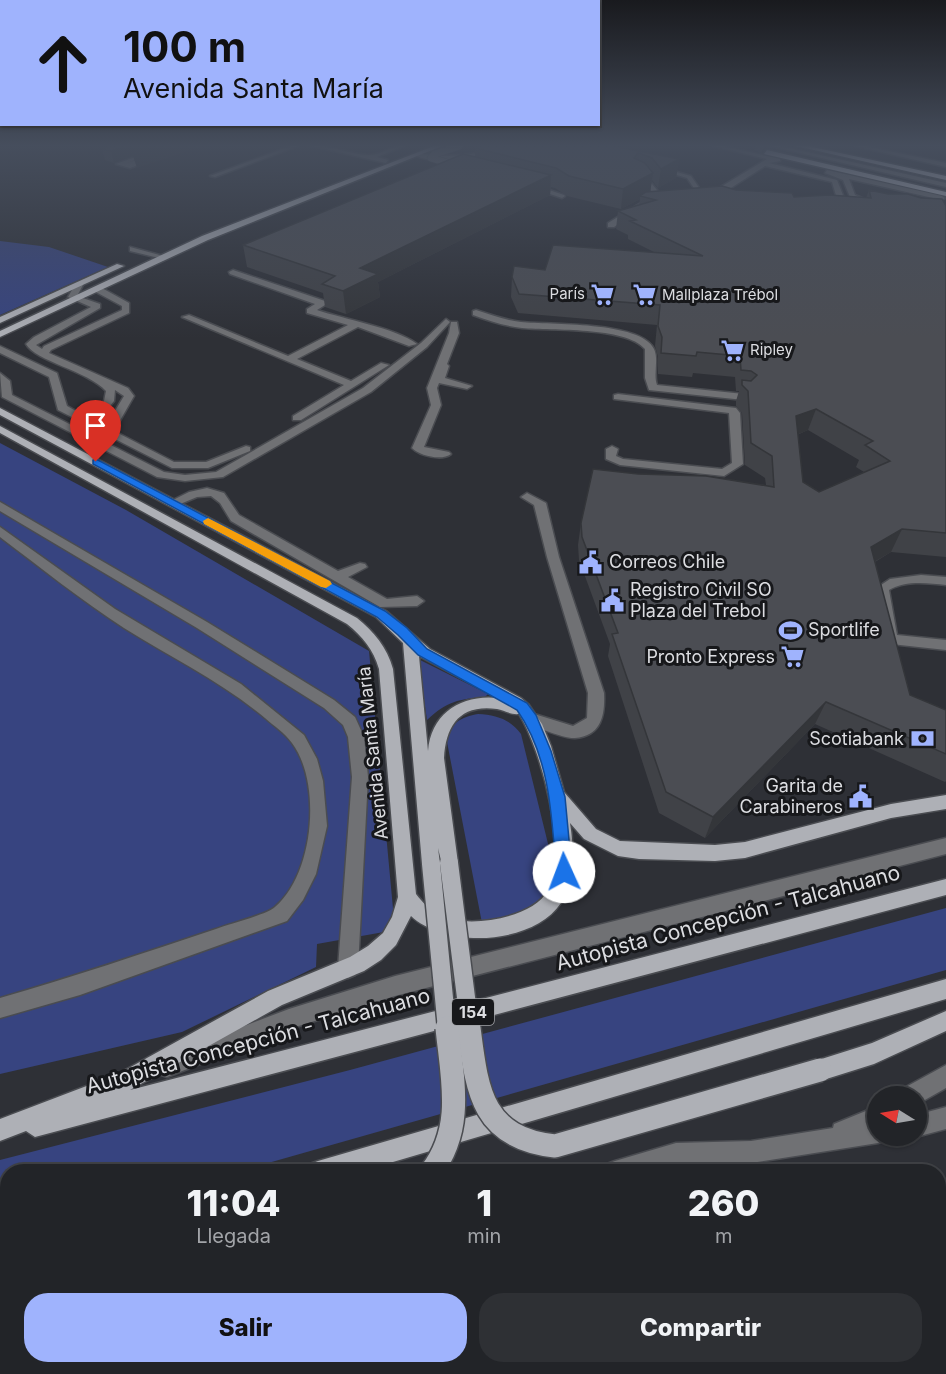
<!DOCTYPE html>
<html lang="es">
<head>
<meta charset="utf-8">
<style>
  :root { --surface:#222428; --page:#2e3034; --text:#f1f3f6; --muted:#a2a4a8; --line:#3f4145; --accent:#9fb3fd }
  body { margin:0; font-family:Inter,sans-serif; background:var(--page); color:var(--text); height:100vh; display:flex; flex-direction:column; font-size:22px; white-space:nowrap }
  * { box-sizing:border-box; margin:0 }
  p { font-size:20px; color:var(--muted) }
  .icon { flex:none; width:33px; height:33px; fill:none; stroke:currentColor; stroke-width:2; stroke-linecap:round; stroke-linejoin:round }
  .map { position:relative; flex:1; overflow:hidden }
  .details { position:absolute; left:0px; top:1164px; width:946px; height:210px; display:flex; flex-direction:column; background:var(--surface); border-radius:24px 24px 0 0; box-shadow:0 2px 4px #0004,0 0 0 2px var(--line) }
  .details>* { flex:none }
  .guide { position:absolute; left:0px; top:0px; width:600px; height:126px; box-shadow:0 2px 4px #0004,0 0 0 2px var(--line); background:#9fb3fd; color:#111; overflow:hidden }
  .needle { width:39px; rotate:281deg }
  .tools { position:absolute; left:867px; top:1086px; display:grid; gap:12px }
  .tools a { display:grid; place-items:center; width:60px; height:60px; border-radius:50%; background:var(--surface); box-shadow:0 2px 4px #0004,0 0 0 2px var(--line); font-size:30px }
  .pin { position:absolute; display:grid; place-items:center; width:51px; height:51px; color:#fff; margin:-62px -26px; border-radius:50% 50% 50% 0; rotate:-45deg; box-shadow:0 0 6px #0007 }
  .pin .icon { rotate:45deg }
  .me { position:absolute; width:66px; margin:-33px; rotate:358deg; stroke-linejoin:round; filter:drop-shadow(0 0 4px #0008) }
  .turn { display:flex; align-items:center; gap:21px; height:126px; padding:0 24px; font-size:27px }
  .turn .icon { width:78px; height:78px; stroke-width:2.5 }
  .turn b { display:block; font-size:42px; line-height:51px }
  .eta { display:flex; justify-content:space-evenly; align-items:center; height:102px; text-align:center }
  .eta b { font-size:36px; font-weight:800; line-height:42px }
  .primary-button { display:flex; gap:12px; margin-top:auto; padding:12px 24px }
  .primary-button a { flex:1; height:69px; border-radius:24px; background:var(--accent); color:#111; font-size:24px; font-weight:800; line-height:69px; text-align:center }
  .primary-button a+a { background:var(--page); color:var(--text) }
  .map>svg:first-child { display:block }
  .green { fill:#374480 }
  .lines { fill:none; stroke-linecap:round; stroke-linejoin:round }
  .highway-tunnel { stroke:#484a50; stroke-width:8; stroke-dasharray:8 4.5; stroke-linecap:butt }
  .minor-casing { stroke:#4a4c51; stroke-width:3 }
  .major-casing { stroke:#4a4c51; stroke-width:3 }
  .highway-casing { stroke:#4a4c51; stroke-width:3 }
  .minor { fill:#707174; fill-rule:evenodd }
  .major { fill:#aeb0b6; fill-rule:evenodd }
  .highway { fill:#c7c9d1; fill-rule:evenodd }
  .minor-bridge-casing { stroke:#4a4c51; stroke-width:8; stroke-linecap:butt }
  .major-bridge-far1-casing { stroke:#4a4c51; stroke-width:21; stroke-linecap:butt }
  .major-bridge-casing { stroke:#4a4c51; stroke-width:26; stroke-linecap:butt }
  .minor-bridge { stroke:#707174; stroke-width:7 }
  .major-bridge-far1 { stroke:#aeb0b6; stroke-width:18 }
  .major-bridge { stroke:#aeb0b6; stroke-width:23 }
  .wall { fill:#404247; fill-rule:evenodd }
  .shaded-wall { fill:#34363a }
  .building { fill:#4b4d53; stroke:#34363a; stroke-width:1.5; fill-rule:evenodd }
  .route { fill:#1a73e8; stroke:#114b97; stroke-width:1.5 }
  .slow { fill:#f59e0b }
  .labels { text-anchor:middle; stroke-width:6; stroke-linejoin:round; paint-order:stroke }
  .far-poi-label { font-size:15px; fill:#dcdde1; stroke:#17181b; text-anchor:start }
  .shield { fill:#17181b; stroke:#a1a2a6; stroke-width:1.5 }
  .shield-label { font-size:16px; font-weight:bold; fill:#dcdde1 }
  .poi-label { font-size:18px; fill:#dcdde1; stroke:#17181b; text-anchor:start }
  .street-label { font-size:18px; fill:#dcdde1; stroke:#17181b }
  .near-street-label { font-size:21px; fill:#dcdde1; stroke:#17181b }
</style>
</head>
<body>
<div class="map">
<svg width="946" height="1374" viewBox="0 0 946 1374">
  <rect width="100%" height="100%" fill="#2e3036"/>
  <g class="green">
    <path d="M0 241 49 247 108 267 0 315Z"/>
    <path d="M0 443 126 510 369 651 395 930 317 944 316 967 182 1032 0 1074Z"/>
    <path d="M418 659 488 694 485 697C459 699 447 701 427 720Z"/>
    <path d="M478 714C496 715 510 719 521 734L554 868C548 912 520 914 482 923L447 742C448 723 462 717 478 714Z"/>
    <path d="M946 908V970L240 1171 8 1172 7 1238 0 1240V1160L350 1070Z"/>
  </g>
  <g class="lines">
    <path class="highway-tunnel" d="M756 146 767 152"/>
    <defs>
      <g id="minor">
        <path d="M165 146H173L127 163 182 146H190L130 168 116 164Z"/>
        <path d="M290 146H298L215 177 210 176Z"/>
        <path d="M312 146C331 145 349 154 368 155 380 156 391 145 404 146L377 157 388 160 386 163Z"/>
        <path d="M503 146H511C490 159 436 166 414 155L417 153C447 158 475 156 503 146Z"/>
        <path d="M713 146H723L780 159V161L769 163 837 180 846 203 834 210 827 208 838 202 832 182 765 166 712 200 698 194 687 178 656 169 659 167 691 176 702 192 709 194 767 159Z"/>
        <path d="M770 146H780L946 183V187Z"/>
        <path d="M855 146H865L946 163V167Z"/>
        <path d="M827 170 942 196 945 198 942 200 849 179 855 195 874 203 872 206 850 197 843 180 825 173Z"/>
        <path d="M636 174 648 179 661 195 614 227H608V223L654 195 644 181 634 177Z"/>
        <path d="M531 184 564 195 565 196 562 198 529 187Z"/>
        <path d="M130 247 167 257 163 259 130 251Z"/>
        <path d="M233 270 325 301V305L317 310C343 319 396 328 417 344L409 346 358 327 297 359 351 381 381 363 389 365 301 420H293V416L344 385 182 317 189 315 288 356 348 325 307 313V309L315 304 230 274 229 272Z"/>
        <path d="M76 283 83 285 77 296 100 304V308L36 345 42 349 44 346 122 310V306L94 291V287H100L129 303V313L51 350 49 353 128 388 134 396 114 431 174 462H206L246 446 250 447V451L208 468H172L58 410 49 377 0 353V346L57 373 67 406 89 418 104 401 106 391C88 371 35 361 26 344L34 337 91 307 68 297ZM115 390 124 396 106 426 97 422 114 401Z"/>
        <path d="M476 310C491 315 505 320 521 322 549 325 641 321 654 349 659 360 653 374 657 385L744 394 749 397 744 400 649 390 645 378V349C625 326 552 331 522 328 505 326 489 321 473 315V311Z"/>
        <path d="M446 319 450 322 427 347 371 392 223 477 185 481 157 477 2 397 0 373 10 381 12 395 164 472 185 475 216 472 363 388 421 343Z"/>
        <path d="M451 322H457L459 333 447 364 449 366 445 378 472 386 467 389 439 383 437 388 441 405 424 447 449 452 451 454C442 461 420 456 412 448L431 405 427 388 449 333Z"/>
        <path d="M618 394 736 408 740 413 743 464 724 476 620 465 606 459V449L612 446 618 449 616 456 623 459 722 469 732 463 729 413 614 399V395Z"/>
        <path d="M207 488 224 493 239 515 338 571 360 563 365 564 367 567 348 577 387 599 417 596 424 601 417 606 380 607 231 521 220 503 211 496 197 497 173 507 167 503 189 492Z"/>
        <path d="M527 493 546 503 559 557 604 693C605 714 602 736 575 738 564 739 537 727 526 723L523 719 526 715 531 713 573 726 587 718 588 693 547 557 534 505 521 497Z"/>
        <path d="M0 502 207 622 334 700 355 717 364 737 368 777 358 968 355 975 348 978 341 975 338 968 352 777 348 737 343 725 324 708 197 628 0 511Z"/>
        <path d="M0 527 115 609 241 684 304 735 317 759 323 781 327 826 316 874 303 900 287 921 80 995 0 1018V998C73 977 144 953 216 929 229 924 266 915 275 907 314 874 322 783 292 743 285 733 274 726 265 718 222 682 172 658 124 628 81 600 41 568 0 537Z"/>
        <path d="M921 575 946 577V585C928 583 905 580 889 590L897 635 946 640V650L891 644 884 639 875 589 890 579Z"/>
        <path d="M946 838V854L395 996 289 1029 167 1077 159 1074 156 1066 159 1058 289 1009 395 976Z"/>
        <path d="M946 1065V1088L916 1105V1096H901L904 1088Z"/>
        <path d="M878 1106V1136H888L886 1140 878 1143 751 1163 676 1165 655 1172H604L607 1164 615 1161 676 1143 751 1141 833 1128 834 1124Z"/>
        <path d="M946 1107V1129L916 1137 912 1136H916V1115Z"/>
        <path d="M939 1221 946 1222V1246L939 1245Z"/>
        <path d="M8 1357V1366H30L27 1374H0V1360Z"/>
        <path d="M35 1366H87L84 1374H32Z"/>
        <path d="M223 1366H256L259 1374H226Z"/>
        <path d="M506 1366H538L535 1374H503Z"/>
        <path d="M709 1366H735L737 1374H711Z"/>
      </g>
      <g id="major">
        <path d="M434 146H442L208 240 0 337V331L202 236Z"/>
        <path d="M117 264 124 266 0 323V317Z"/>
        <path d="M0 408 386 611 430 649 521 698 529 705 542 724 551 746 564 792 596 829 620 841 715 845 745 842 891 804 946 795V809L891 818 745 858 715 861 639 859 618 856 584 839 570 823C574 848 576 881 561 903 533 945 446 949 411 916L396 945 381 960 364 971 282 1005 130 1090 946 879V895L35 1137 26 1131 0 1141V1119L118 1074 268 991 350 957 368 946 383 933 392 917 398 897 379 669C373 649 363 637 347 624L0 433V426L357 618C374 632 387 647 393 669L416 894C423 903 432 913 444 917 471 928 534 918 548 890 569 852 541 749 519 714 511 715 504 710 497 709 460 704 446 725 444 758L458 863 455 869 449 871 443 869 438 848 440 864 437 870 431 872 425 870 422 864 403 643 376 617 0 415ZM419 656 498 698C462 694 431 713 428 751Z"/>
        <path d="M946 979V999L359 1172H307L310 1164 318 1161Z"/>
        <path d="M946 1011V1031L874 1064 820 1081 812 1078 809 1070 812 1062 872 1043Z"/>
        <path d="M8 1250V1274L0 1276V1252Z"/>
        <path d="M8 1297V1322L0 1324V1298Z"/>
      </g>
      <g id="highway">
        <path d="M796 146H808L946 176V180Z"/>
        <path d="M767 150 946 192V196L764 154Z"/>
      </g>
    </defs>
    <use href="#minor" class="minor-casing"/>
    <use href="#major" class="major-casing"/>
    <use href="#highway" class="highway-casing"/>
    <use href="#minor" class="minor"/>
    <use href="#major" class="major"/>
    <use href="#highway" class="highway"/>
    <defs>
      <path id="minor-bridge" d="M459 146 435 154 431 158 462 167"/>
      <g id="major-bridge-far1">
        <path d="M449 863 470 1029"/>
        <path d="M431 864 447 1029"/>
      </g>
      <g id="major-bridge">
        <path d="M469 1028C477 1090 481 1138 555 1146L820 1070"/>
        <path d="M431 1172C465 1128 452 1078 447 1028"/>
      </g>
    </defs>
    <use href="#minor-bridge" class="minor-bridge-casing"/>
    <use href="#major-bridge-far1" class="major-bridge-far1-casing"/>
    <use href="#major-bridge" class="major-bridge-casing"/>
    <use href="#minor-bridge" class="minor-bridge"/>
    <use href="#major-bridge-far1" class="major-bridge-far1"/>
    <use href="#major-bridge" class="major-bridge"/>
  </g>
  <g class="wall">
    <path d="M160 146 114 163 105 160 102 149Z"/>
    <path d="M613 146 679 159 676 178 658 188 652 180 650 192 736 190 794 197 866 198 869 190 946 206V557L891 552 875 562 910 695 946 710V781L945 782 815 724 705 838 659 813 608 656 610 644 579 560 578 545 581 523 638 474 766 485 765 478 745 465 742 413 736 406V401L739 391H736L735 377 693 373 692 377 658 374V357L655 346 657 325 518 313 511 297 512 277 545 270 654 252 628 239V235L616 229 618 211 639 205 640 199 621 209 567 196 555 188 551 187 550 195 378 282 380 297 346 314 325 307 323 293 247 267 243 245 475 157V148ZM808 430 859 460 856 467 864 472 819 492 803 482 797 435Z"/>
  </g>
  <g class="shaded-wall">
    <path d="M126 146H160L114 163 111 151Z"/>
    <path d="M167 146H204L137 168 133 156Z"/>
    <path d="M679 159 676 178 658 188 661 169Z"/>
    <path d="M653 173 650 193 640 196V199L621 209 623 189Z"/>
    <path d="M551 175 550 195 378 282 380 297 346 314 343 291 360 268Z"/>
    <path d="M816 409 808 430 789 438 796 416Z"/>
    <path d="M902 529 891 552 860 570 871 547Z"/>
    <path d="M826 702 815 724 705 838 713 817Z"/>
  </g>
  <g class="building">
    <path d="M112 146H126L111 151 102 149Z"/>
    <path d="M161 146H167L133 156Z"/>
    <path d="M480 146H613L679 159 661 169 652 158 638 153 634 158 645 163 653 173 623 189 569 176 556 168 475 148Z"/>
    <path d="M463 154 551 175 360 268 378 274 343 291 322 284 335 276 243 245Z"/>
    <path d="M722 186 736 190 792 193 794 197 829 195 871 198 869 190 888 194H908L921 198 942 199 946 206V533L902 529 871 547 910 695 946 710V754L826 702 713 817 666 792 612 634 618 633 582 537 581 523 593 469 638 474 706 476 774 487 772 456 751 443 748 391 742 385V380L751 381 757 375 751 371 741 370 740 356 697 352 696 356 661 353 662 337 658 326 660 305 519 294 512 277 514 266 545 270 553 245 703 256 630 221 636 220 618 211 656 200 640 196 646 192ZM816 409 873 441 865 445 890 461 819 492 803 482 796 416Z"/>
    <path d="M503 1368 502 1374H486Z"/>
  </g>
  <linearGradient id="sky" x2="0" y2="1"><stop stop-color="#191a1e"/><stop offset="0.43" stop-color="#464e5d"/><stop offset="1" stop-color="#464e5d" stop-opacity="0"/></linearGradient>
  <rect width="946" height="338" fill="url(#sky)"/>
  <path class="route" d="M96 459 385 611 407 628 427 649 527 703 536 715 551 751 565 797 572 872 570 877 564 879 558 877 556 872C552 817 550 757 517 710L418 655 398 635 377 617 93 464V460Z"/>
  <path class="slow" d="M208 518 330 581 332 584 326 588 321 587 204 524 203 521Z"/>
  <defs>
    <symbol id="supermarket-bare" viewBox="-9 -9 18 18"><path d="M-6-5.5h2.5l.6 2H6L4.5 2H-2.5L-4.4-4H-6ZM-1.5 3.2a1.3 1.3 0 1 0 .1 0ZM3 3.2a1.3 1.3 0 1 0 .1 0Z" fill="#9fb3fd" stroke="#17181b" stroke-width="2.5" paint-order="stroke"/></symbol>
    <symbol id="civic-bare" viewBox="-9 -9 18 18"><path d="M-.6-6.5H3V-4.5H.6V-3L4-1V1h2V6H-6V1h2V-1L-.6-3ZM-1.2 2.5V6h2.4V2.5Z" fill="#9fb3fd" stroke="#17181b" stroke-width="2.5" paint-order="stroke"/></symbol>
    <symbol id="stadium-bare" viewBox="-9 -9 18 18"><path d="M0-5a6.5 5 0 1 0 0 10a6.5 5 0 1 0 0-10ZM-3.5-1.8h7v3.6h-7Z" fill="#9fb3fd" stroke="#17181b" stroke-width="2.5" paint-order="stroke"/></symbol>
    <symbol id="bank-bare" viewBox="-9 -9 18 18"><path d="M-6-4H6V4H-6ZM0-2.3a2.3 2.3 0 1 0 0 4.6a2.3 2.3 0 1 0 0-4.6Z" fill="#9fb3fd" stroke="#17181b" stroke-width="2.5" paint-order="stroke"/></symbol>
  </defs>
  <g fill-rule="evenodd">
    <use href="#supermarket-bare" x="586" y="278" width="33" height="33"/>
    <use href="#supermarket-bare" x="628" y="278" width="33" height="33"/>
    <use href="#supermarket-bare" x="716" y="334" width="33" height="33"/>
    <use href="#civic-bare" x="574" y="546" width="33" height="33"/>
    <use href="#civic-bare" x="596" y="584" width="33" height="33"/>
    <use href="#stadium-bare" x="774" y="614" width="33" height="33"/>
    <use href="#supermarket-bare" x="776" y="640" width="33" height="33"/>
    <use href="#bank-bare" x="906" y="722" width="33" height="33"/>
    <use href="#civic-bare" x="844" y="780" width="33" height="33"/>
  </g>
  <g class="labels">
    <g class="far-poi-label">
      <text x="585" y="299" text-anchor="end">París</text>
      <text x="662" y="300">Mallplaza Trébol</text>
      <text x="750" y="355">Ripley</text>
    </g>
    <rect class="shield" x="452" y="999" width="42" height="26" rx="4.5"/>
    <g class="shield-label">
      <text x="473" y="1018">154</text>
    </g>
    <g class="poi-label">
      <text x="609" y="568">Correos Chile</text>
      <text x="630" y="596">Registro Civil SO<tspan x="630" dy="21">Plaza del Trebol</tspan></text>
      <text x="808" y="636">Sportlife</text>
      <text x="775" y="663" text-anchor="end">Pronto Express</text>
      <text x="904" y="745" text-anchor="end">Scotiabank</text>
      <text x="843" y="792" text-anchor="end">Garita de<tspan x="843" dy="21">Carabineros</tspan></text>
    </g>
    <g class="street-label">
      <text transform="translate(373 753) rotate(-96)" y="6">Avenida Santa María</text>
    </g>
    <g class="near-street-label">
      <text transform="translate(728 918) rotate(-15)" y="7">Autopista Concepción - Talcahuano</text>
      <text transform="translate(258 1041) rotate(-15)" y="7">Autopista Concepción - Talcahuano</text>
    </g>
  </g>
</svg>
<div class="tools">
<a><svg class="needle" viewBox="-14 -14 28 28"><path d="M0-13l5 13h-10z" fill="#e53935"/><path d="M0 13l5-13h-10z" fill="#a2a4a8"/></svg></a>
</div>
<div class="pin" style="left:96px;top:462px;background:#d93025"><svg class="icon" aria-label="arrive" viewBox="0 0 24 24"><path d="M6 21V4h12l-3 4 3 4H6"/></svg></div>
<svg class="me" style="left:564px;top:872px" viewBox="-20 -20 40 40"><circle r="19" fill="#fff"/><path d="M0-13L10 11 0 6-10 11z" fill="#1a73e8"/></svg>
<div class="guide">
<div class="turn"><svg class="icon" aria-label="ahead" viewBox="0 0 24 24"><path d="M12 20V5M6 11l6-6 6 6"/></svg><div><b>100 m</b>Avenida Santa María</div></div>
</div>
<section class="details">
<div class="eta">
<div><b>11:04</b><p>Llegada</p></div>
<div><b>1</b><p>min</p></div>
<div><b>260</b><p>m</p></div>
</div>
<div class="primary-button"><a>Salir</a><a>Compartir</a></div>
</section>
</div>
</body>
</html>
